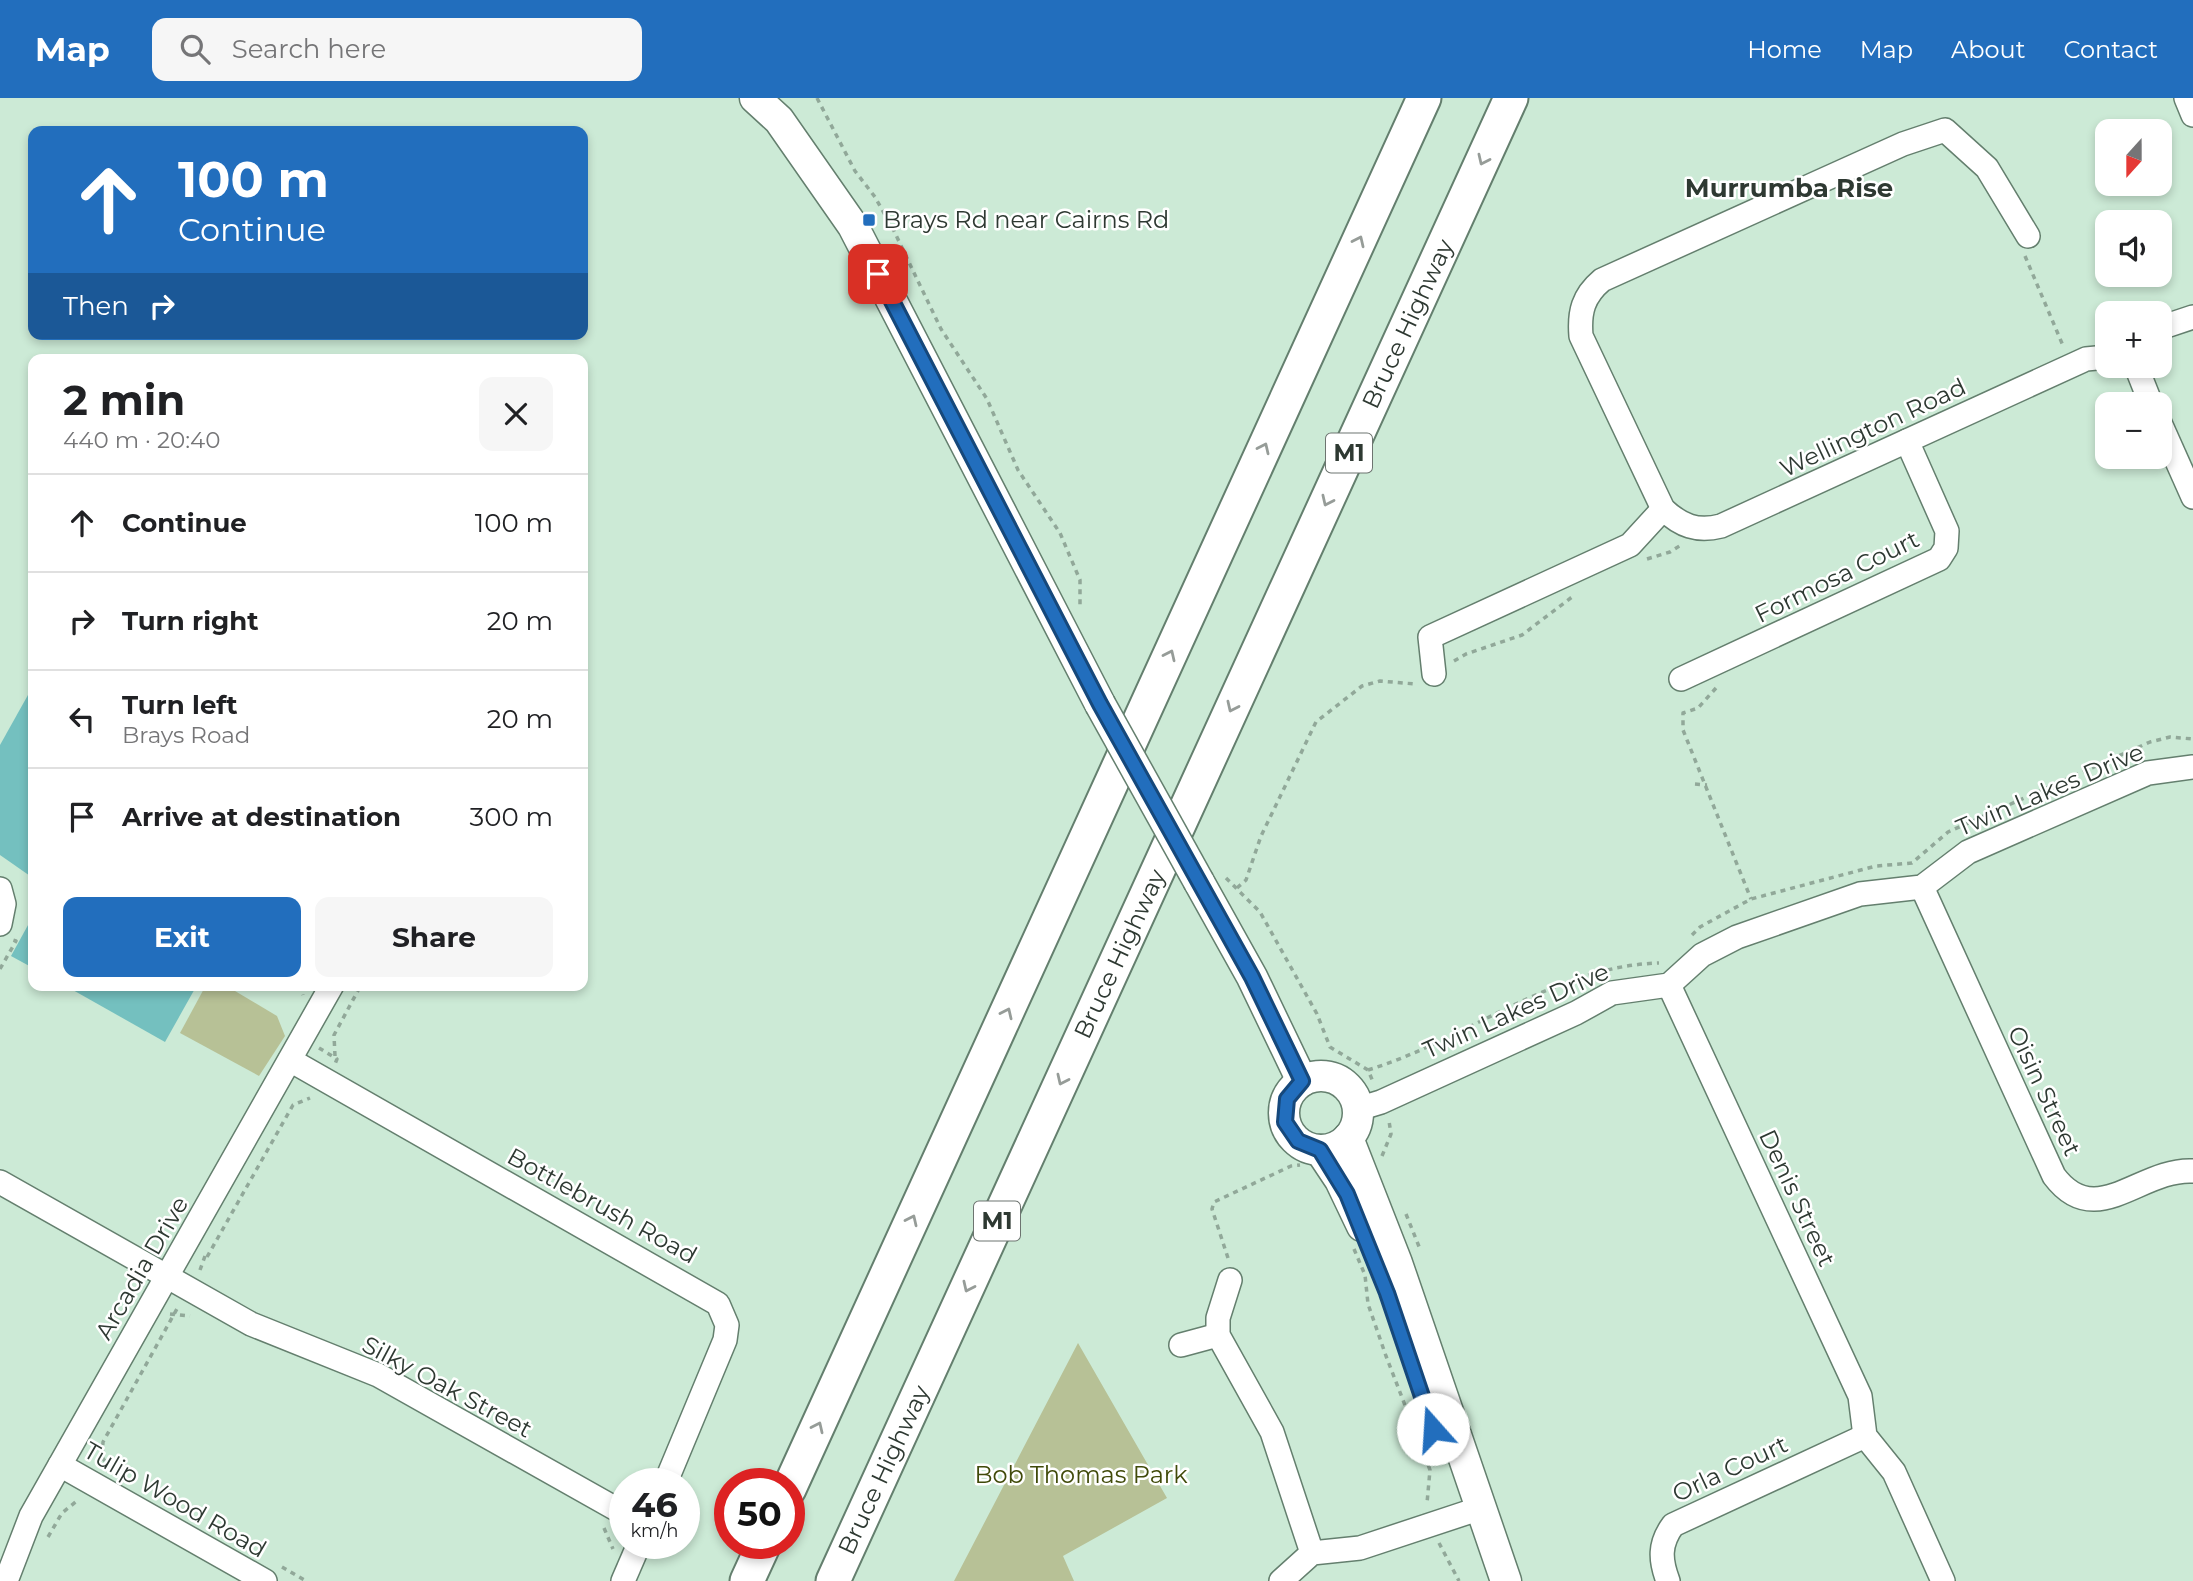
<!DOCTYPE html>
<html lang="en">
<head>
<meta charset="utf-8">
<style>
  :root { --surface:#fff; --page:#f6f6f6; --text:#202124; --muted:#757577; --line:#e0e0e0; --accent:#226ebd }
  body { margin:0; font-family:Montserrat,sans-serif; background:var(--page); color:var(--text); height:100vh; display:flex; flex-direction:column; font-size:26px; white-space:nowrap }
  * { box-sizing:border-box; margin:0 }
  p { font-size:23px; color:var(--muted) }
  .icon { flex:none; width:38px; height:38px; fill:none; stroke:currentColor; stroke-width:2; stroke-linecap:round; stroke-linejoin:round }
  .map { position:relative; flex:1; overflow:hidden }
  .panel { position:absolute; left:28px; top:256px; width:560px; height:637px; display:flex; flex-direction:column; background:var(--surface); border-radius:14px; box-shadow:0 4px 10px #0003 }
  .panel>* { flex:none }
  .hud { position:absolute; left:28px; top:28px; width:560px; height:214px; border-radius:14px; box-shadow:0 4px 10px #0003; background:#226ebd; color:#fff; overflow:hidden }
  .needle { width:46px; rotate:201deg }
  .controls { position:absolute; left:2095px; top:21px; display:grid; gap:14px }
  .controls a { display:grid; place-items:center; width:77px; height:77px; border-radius:14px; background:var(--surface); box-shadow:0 4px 10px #0003; font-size:35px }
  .speed { position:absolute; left:609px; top:1370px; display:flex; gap:14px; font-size:35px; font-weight:700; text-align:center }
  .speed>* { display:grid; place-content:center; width:91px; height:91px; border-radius:50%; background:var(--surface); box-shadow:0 4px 10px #0003; line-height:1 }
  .speed small { font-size:18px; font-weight:400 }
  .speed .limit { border:10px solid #d22; background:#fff; color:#111 }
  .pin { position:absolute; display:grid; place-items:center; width:60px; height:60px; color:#fff; margin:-30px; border-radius:14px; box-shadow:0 4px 10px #0006 }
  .me { position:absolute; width:77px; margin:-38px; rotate:341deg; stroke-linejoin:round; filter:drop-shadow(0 0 5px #0008) }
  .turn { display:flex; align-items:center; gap:24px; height:147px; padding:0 35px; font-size:32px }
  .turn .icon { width:91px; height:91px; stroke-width:2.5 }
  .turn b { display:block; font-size:49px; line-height:60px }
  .then { display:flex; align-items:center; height:66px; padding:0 35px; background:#0003; gap:14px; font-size:26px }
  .round { display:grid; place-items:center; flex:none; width:74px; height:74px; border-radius:14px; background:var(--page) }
  .head { display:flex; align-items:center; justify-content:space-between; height:119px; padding:0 35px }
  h1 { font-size:42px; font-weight:700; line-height:52px }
  .cta { display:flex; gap:14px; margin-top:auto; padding:14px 35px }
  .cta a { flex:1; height:80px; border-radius:14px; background:var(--accent); color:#fff; font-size:28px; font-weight:700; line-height:80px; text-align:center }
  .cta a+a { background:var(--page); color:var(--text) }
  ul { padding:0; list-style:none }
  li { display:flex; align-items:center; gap:21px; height:98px; padding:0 35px; border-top:2px solid var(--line) }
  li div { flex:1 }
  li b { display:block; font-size:26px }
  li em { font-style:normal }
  header { display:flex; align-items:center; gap:42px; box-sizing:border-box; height:98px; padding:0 35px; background:var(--accent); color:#fff }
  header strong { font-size:33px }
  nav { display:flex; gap:38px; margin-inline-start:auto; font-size:24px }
  .search { width:490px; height:63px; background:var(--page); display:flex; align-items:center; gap:18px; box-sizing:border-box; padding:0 24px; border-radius:14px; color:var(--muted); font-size:26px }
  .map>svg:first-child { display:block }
  .green { fill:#b7c196 }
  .water { fill:#74c0bf }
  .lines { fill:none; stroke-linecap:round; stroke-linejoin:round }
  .minor-casing { stroke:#647f6e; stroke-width:26 }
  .major-casing { stroke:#647f6e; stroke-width:33 }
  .highway-casing { stroke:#647f6e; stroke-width:37 }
  .path { stroke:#91a899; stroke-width:3.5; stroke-dasharray:5 5; stroke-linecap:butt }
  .minor { stroke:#fff; stroke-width:23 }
  .major { stroke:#fff; stroke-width:30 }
  .highway { stroke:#fff; stroke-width:33 }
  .major-bridge-casing { stroke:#647f6e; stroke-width:33; stroke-linecap:butt }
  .major-bridge { stroke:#fff; stroke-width:30 }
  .oneway { stroke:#969c98 }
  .route-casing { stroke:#16487b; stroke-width:18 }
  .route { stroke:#226ebd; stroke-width:12 }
  .poi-dot { fill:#226ebd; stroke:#fff; stroke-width:2.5 }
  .labels { text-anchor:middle; stroke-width:5; stroke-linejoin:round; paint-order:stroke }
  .shield { fill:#fff; stroke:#6d7470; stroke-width:2 }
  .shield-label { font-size:23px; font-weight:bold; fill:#2e3932 }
  .poi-label { font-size:24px; fill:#2e3932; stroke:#fff; text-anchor:start }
  .street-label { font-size:24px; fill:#2e3932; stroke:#fff }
  .park-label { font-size:24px; fill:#404a09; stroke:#fff }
  .neighbourhood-label { font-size:26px; font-weight:bold; fill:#2e3932; stroke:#fff }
</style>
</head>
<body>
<header>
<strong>Map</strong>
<div class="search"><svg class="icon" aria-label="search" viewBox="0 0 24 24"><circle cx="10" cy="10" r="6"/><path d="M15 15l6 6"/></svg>Search here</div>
<nav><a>Home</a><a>Map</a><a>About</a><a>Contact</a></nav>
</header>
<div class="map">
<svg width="2193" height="1483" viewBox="0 0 2193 1483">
  <rect width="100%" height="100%" fill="#ccead6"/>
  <g class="green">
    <path d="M206 887H225L277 918 285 938 259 978 180 935Z"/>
    <path d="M1078 1245 1167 1400 1063 1458 1074 1483H954Z"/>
  </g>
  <g class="water">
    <path d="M33 588V780L0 757V647Z"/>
    <path d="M33 818V870L11 858Z"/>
    <path d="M64 887H197L165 944Z"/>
  </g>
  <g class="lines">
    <defs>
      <g id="minor">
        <path d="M2186 0 2193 17"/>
        <path d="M2028 138 1987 70 1945 32 1903 46 1602 182C1583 198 1579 214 1581 238L1663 411C1681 428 1697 434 1721 428L2086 261 2107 259"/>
        <path d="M2160 230 2193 219"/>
        <path d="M2136 268 2151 306"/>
        <path d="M2160 325 2193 399"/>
        <path d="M1434 576 1430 539 1630 447 1663 411"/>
        <path d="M1681 581 1939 461 1946 450 1947 433 1907 343"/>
        <path d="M1922 789 2054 1078C2096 1134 2140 1070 2193 1073"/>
        <path d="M0 791 4 806 0 826"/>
        <path d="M1669 887 1860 1298 1865 1338 1894 1374 1943 1483"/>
        <path d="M290 962 718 1206 727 1227 725 1242 665 1386"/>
        <path d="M1358 1011 1381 1004 1576 915 1612 895 1669 887 1702 857 1737 839 1860 796 1922 789 1968 754 2148 675 2193 669"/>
        <path d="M0 1084 251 1226 378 1277 625 1416"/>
        <path d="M1230 1182 1218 1220V1237L1272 1334 1312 1455"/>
        <path d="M1181 1247 1218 1237"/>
        <path d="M60 1367 265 1483"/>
        <path d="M6 1483 31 1418 332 887"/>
        <path d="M623 1483 639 1446"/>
        <path d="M1281 1483 1312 1455 1360 1450 1481 1410"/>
        <path d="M1668 1483C1660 1462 1659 1446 1673 1427L1865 1338"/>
      </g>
      <g id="major">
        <path d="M755 0 779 22 853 128 1100 606"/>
        <path d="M1199 784 1252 879 1302 983"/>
        <circle cx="1321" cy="1015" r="37"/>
        <path d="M1348 1040 1397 1165 1506 1483"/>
        <path d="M1320 1052 1340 1082 1362 1128"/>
      </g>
      <g id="highway">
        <path d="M789 1391 1424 0"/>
        <path d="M747 1483 764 1446"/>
        <path d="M833 1483 1511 0"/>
      </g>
    </defs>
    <use href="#minor" class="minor-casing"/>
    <use href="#major" class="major-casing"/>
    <use href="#highway" class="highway-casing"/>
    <g class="path">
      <path d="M817 0 855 73 875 99 894 133 941 231 987 301 1018 372 1060 435 1080 482V511"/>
      <path d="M2025 158 2064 250"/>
      <path d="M1647 461 1670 454 1681 447"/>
      <path d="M1454 563 1466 556 1522 537 1572 499"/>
      <path d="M1716 590 1698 610 1683 615V632L1751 801"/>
      <path d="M1695 686 1707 687"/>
      <path d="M1226 780 1260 814 1317 916 1330 949 1368 972 1374 986"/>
      <path d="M1237 790 1246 782 1261 738 1316 624 1362 588 1380 583 1415 586"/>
      <path d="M1692 837 1700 829 1751 801 1876 768 1912 765 1948 734 2150 644 2170 639 2193 641"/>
      <path d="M0 871 16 843 13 842"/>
      <path d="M300 887 303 897"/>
      <path d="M319 950 337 961 335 966"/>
      <path d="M335 958 334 937 361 887"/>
      <path d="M1368 972C1466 942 1554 868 1659 865"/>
      <path d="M1382 1058 1391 1036 1389 1023"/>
      <path d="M1406 1116 1420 1151"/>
      <path d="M1354 1151 1365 1177 1368 1206 1386 1258 1430 1372 1427 1405"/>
      <path d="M207 1159 293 1007 310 1000"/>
      <path d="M1228 1160 1212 1111 1214 1104 1291 1068 1300 1067"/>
      <path d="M200 1172 205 1158"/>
      <path d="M170 1216 190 1218"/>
      <path d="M102 1359 109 1369"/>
      <path d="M98 1366 102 1359 103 1344 178 1209"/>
      <path d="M604 1430 613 1451"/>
      <path d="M48 1439 62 1415 78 1402"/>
      <path d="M1439 1445 1459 1483"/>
      <path d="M282 1469 306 1483"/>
    </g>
    <use href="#minor" class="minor"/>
    <use href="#major" class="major"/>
    <use href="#highway" class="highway"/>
    <defs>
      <path id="major-bridge" d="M1100 606 1199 784"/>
    </defs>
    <use href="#major-bridge" class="major-bridge-casing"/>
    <use href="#major-bridge" class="major-bridge"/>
  </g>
  <defs><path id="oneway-chevron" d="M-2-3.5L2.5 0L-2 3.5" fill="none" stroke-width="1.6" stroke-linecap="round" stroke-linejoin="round" transform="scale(1.75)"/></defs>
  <g class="oneway">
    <use href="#oneway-chevron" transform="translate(1483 62) rotate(115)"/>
    <use href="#oneway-chevron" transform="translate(1359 143) rotate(-65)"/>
    <use href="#oneway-chevron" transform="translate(1264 350) rotate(-65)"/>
    <use href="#oneway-chevron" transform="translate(1327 403) rotate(115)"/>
    <use href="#oneway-chevron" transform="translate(1170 557) rotate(-65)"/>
    <use href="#oneway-chevron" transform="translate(1232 609) rotate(115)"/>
    <use href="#oneway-chevron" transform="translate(1007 915) rotate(-65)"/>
    <use href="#oneway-chevron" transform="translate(1062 982) rotate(115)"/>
    <use href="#oneway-chevron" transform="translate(912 1122) rotate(-65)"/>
    <use href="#oneway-chevron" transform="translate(968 1189) rotate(115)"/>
    <use href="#oneway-chevron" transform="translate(818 1329) rotate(-65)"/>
  </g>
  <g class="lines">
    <defs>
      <path id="route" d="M878 176 1100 606 1252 879 1302 983 1287 1001 1285 1024 1298 1043 1320 1052 1347 1096 1387 1195 1433 1331"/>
    </defs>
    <use href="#route" class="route-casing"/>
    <use href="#route" class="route"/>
  </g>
  <rect class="poi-dot" x="862" y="115" width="14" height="14" rx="3.5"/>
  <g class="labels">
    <g class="shield">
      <rect x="1326" y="335.5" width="46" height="39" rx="5"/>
      <rect x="974" y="1103.5" width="46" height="39" rx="5"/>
    </g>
    <g class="shield-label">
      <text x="1349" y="363">M1</text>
      <text x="997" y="1131">M1</text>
    </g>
    <g class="poi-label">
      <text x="883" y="130">Brays Rd near Cairns Rd</text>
    </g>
    <g class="street-label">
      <text transform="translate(1408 226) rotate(-65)" y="8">Bruce Highway</text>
      <text transform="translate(1873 330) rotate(-25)" y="8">Wellington Road</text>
      <text transform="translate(1837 479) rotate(-26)" y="8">Formosa Court</text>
      <text transform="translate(2050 692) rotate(-23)" y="8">Twin Lakes Drive</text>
      <text transform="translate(1120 856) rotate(-65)" y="8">Bruce Highway</text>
      <text transform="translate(1516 913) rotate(-24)" y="8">Twin Lakes Drive</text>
      <text transform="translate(2044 993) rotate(65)" y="8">Oisin Street</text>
      <text transform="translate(1797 1100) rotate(65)" y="8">Denis Street</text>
      <text transform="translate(602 1108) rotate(29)" y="8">Bottlebrush Road</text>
      <text transform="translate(142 1170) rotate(-60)" y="8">Arcadia Drive</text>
      <text transform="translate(447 1289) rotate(28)" y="8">Silky Oak Street</text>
      <text transform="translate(1730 1371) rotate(-25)" y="8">Orla Court</text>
      <text transform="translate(884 1372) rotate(-65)" y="8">Bruce Highway</text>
      <text transform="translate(175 1402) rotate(30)" y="8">Tulip Wood Road</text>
    </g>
    <g class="park-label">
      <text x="1081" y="1385">Bob Thomas Park</text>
    </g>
    <g class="neighbourhood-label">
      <text x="1789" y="99">Murrumba Rise</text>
    </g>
  </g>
</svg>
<div class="controls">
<a><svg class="needle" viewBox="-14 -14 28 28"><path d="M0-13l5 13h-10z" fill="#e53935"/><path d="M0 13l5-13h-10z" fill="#757577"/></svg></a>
<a><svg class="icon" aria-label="sound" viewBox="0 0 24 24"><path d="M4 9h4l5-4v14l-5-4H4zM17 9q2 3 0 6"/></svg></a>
<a>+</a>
<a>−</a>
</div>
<div class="speed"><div>46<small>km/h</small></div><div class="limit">50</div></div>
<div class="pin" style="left:878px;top:176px;background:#d93025"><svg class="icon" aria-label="arrive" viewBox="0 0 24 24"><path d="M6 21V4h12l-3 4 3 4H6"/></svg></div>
<svg class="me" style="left:1433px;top:1331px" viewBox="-20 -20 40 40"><circle r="19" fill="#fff"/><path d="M0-13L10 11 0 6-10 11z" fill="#226ebd"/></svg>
<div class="hud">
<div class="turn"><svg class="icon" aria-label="ahead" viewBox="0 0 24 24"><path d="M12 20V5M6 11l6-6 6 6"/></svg><div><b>100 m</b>Continue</div></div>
<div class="then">Then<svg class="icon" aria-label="right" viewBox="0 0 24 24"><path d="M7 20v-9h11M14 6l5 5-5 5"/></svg></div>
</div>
<section class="panel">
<div class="head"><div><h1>2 min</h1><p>440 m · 20:40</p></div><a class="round"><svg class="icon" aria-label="close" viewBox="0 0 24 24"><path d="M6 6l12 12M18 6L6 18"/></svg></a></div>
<ul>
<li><svg class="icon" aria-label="ahead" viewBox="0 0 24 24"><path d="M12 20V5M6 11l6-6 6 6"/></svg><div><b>Continue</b></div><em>100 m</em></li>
<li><svg class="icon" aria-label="right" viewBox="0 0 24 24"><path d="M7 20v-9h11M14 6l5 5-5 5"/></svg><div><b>Turn right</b></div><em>20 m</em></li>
<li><svg class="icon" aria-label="left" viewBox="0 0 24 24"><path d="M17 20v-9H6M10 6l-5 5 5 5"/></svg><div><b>Turn left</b><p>Brays Road</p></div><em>20 m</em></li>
<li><svg class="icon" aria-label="arrive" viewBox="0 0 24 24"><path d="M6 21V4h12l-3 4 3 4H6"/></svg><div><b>Arrive at destination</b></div><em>300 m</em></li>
</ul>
<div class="cta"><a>Exit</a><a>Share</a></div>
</section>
</div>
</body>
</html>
